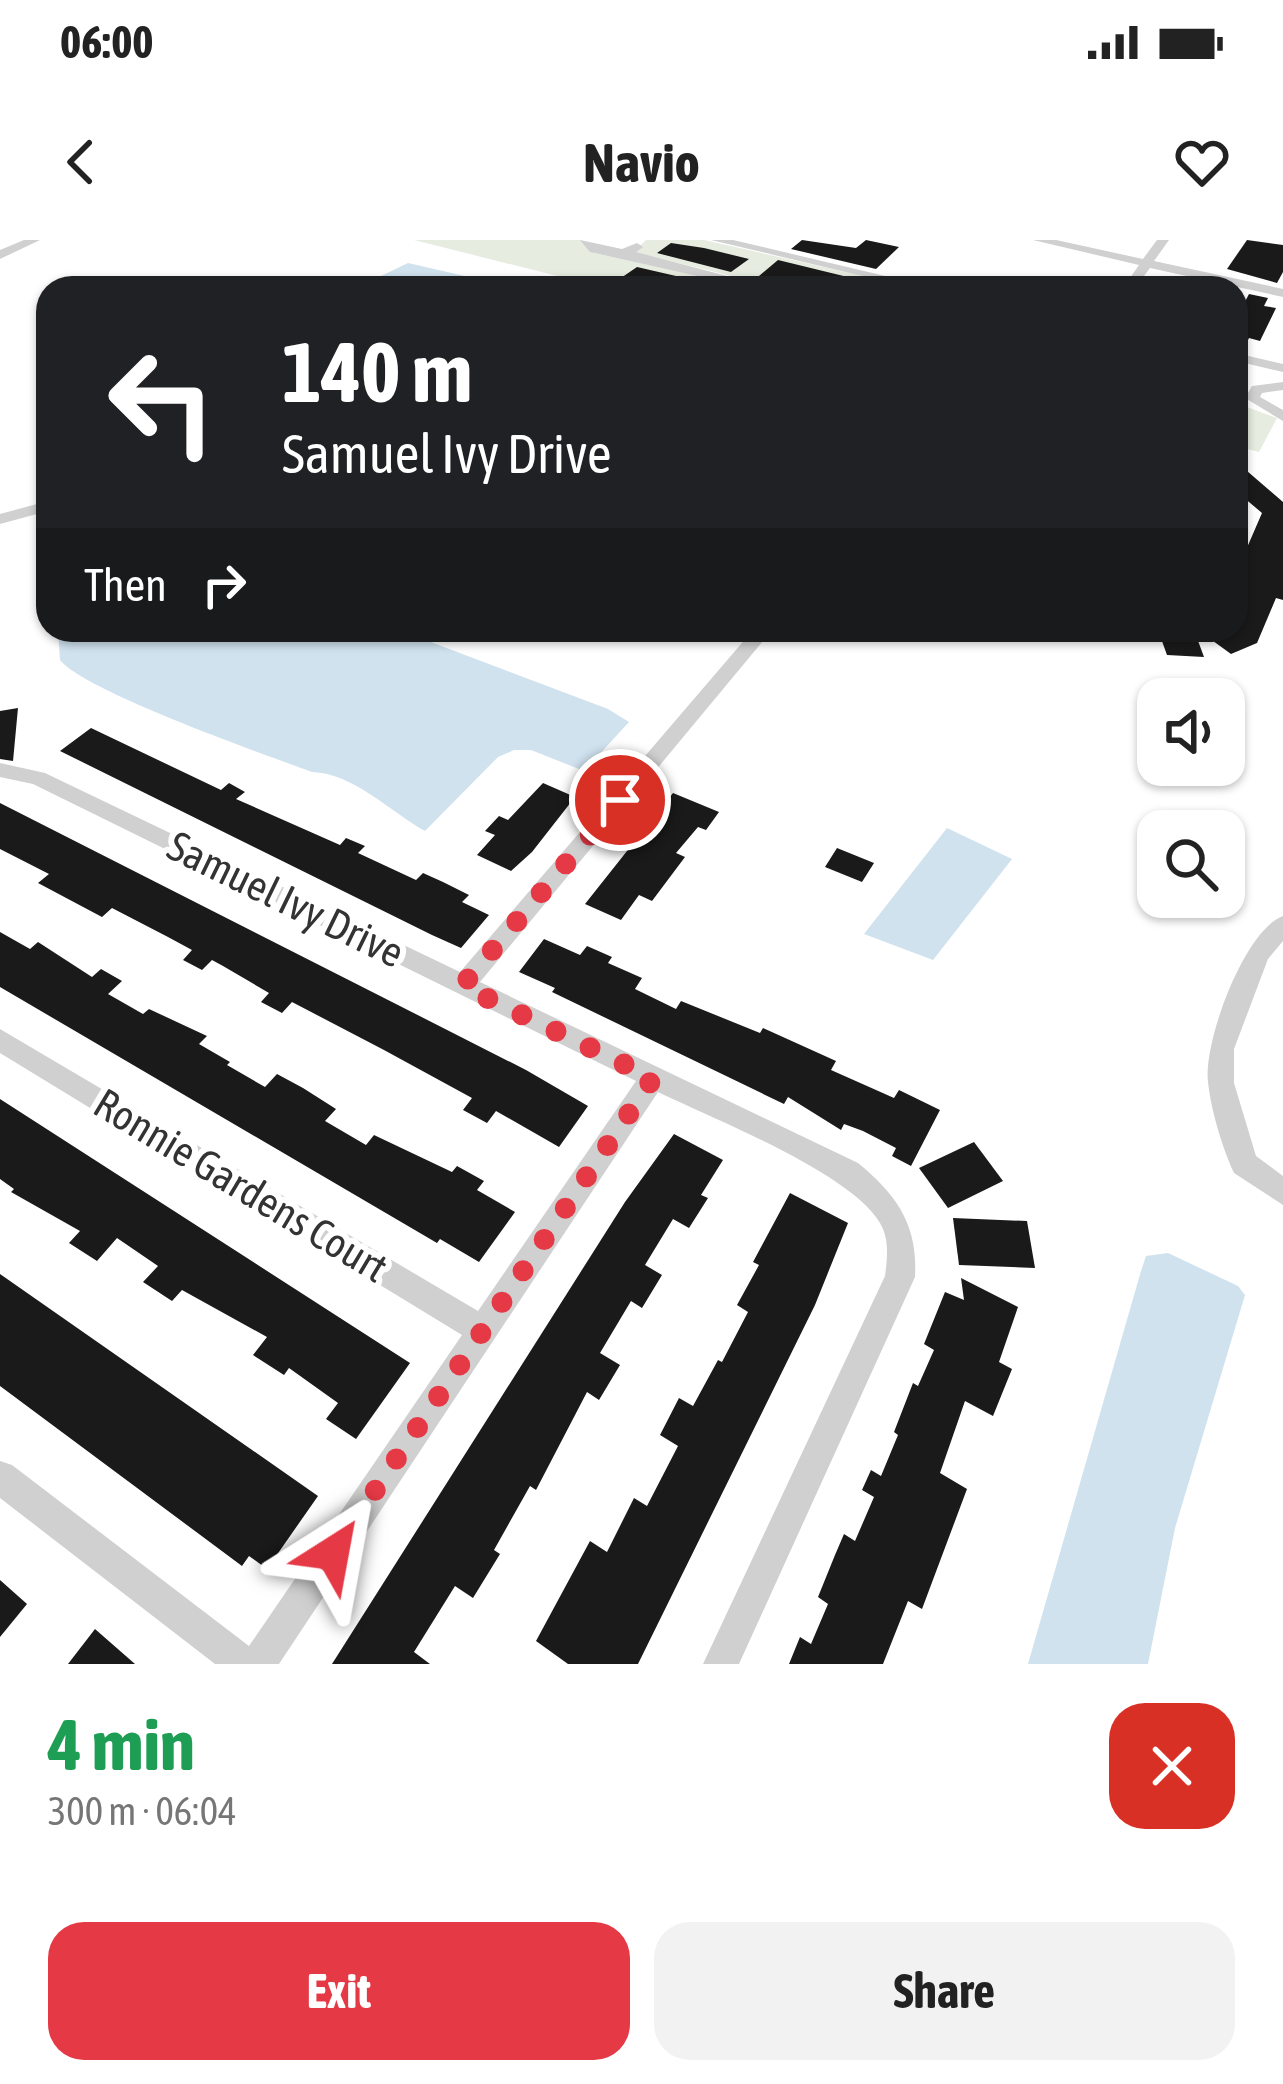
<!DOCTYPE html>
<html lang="en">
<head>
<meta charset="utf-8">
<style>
  :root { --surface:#fff; --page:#f2f2f2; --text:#222; --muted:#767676; --accent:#e63946 }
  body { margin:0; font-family:"Asap Condensed",sans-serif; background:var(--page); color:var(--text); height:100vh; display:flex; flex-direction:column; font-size:45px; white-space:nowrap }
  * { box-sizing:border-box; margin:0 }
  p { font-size:39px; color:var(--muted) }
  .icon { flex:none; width:66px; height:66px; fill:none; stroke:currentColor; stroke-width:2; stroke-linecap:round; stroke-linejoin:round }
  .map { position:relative; height:1424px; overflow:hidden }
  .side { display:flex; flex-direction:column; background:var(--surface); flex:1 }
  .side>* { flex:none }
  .top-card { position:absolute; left:36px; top:36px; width:1212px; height:366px; border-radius:36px; box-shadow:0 3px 9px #0004; background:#202124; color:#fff; overflow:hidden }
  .buttons { position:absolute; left:1137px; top:438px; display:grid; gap:24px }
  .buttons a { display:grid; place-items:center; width:108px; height:108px; border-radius:24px; background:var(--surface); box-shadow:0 3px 9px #0004; font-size:60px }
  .pin { position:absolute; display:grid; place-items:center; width:102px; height:102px; color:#fff; margin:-51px; border:6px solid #fff; border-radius:50%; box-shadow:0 3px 12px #0007 }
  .me { position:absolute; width:132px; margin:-66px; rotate:34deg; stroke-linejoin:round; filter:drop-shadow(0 0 9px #0008) }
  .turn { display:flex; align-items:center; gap:42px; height:252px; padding:0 48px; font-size:54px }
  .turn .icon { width:156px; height:156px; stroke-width:2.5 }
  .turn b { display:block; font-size:84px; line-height:102px }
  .then { display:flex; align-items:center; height:114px; padding:0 48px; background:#0003; gap:24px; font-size:45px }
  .round { display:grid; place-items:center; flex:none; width:126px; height:126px; border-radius:36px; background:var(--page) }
  .summary { display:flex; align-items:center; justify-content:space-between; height:204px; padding:0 48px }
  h1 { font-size:72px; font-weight:700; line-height:90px; color:#1e9e55 }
  .cta { display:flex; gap:24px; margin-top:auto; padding:24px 48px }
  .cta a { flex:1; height:138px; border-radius:36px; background:var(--accent); color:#fff; font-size:48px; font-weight:700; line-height:138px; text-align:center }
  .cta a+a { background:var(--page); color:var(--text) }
  .status { display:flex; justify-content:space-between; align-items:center; height:84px; padding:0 60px; background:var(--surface); direction:ltr }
  .status svg { height:33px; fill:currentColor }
  header { display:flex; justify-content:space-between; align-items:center; height:156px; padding:0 48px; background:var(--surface); font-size:54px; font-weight:700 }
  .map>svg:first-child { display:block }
  .green { fill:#e6ecdf }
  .water { fill:#cfe2ee }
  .building { fill:#1a1a1a }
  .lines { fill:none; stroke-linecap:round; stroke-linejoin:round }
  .minor { fill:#d0d0d0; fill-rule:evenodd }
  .route { stroke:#e63946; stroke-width:21; stroke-dasharray:0 37.8 }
  .labels { text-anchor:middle; stroke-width:12; stroke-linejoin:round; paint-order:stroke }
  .street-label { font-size:42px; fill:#333; stroke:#fff }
</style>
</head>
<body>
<div class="status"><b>06:00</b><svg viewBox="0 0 49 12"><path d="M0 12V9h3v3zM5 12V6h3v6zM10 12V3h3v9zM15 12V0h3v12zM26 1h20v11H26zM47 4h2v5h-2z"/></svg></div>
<header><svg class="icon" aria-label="back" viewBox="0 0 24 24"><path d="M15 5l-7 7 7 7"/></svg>Navio<svg class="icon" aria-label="heart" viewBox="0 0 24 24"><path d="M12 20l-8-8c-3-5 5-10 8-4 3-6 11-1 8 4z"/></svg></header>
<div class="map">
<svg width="1283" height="1424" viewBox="0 0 1283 1424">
  <rect width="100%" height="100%" fill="#fff"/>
  <g class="green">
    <path d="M414 0H581L594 13 755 48H605Z"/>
    <path d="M646 0H704L916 48H780L634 12Z"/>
    <path d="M1236 163 1277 178 1259 212 1236 206Z"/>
  </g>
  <g class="water">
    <path d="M408 23 482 40 487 42 465 48H356Z"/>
    <path d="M58 390H399L608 469 629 482 584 531 531 510H514L498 517 425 591C392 573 353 533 312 532 266 515 84 451 60 420Z"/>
    <path d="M947 588 1012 619 933 720 864 694Z"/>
    <path d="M1168 1013 1238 1046 1245 1055 1175 1288 1148 1424H1028L1141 1031 1146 1016Z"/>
  </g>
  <g class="building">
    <path d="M802 0 856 8 866 0 899 7 876 29 791 9Z"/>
    <path d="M1247 0 1283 5V32L1277 43 1227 29Z"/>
    <path d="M671 3 704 8 749 19 731 32 657 13Z"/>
    <path d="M778 20 864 41 857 48H809L759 36Z"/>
    <path d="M637 27 715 45 651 48 618 40Z"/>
    <path d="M1249 54 1268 58 1264 66 1276 68 1260 101 1249 98 1243 110 1236 109V79Z"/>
    <path d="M1247 231 1283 262V360L1276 358 1257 403 1231 414 1198 390H1236V333L1262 273 1236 251V237Z"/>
    <path d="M1158 390H1194L1204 417 1167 415Z"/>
    <path d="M18 468 13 521 0 519V471Z"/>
    <path d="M91 488 221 550 229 543 245 552 236 559 340 605 346 598 365 606 358 613 416 640 423 633 443 642 469 655 462 662 489 675 461 708 432 695 60 511Z"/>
    <path d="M543 543 575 557 532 612 511 631 477 615 495 595 485 591 499 576 508 580Z"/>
    <path d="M673 553 719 572 706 590 698 587 676 613 685 617 652 661 639 655 621 680 585 664Z"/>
    <path d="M0 563 526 830 588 866 559 907 496 871 487 883 463 870 472 858 384 810 292 762 282 773 261 762 269 753 223 726 212 720 202 730 183 720 192 710 168 697 112 668 102 677 38 643 49 634 0 609Z"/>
    <path d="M837 608 874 623 862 642 825 627Z"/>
    <path d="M0 692 30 709 38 702 92 737 101 729 122 741 108 754 143 774 149 769 207 796 199 804 230 822 227 825 265 847 277 834 303 848 336 869 325 881 366 905 374 895 452 932 457 926 484 941 477 950 515 972 479 1022 440 999 437 1003 0 747Z"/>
    <path d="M544 699 580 715 587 706 612 717 608 723 642 738 635 749 676 769 681 761 760 793 763 788 836 821 831 830 894 858 899 850 940 870 911 926 892 916 896 908 863 891 844 884 841 890 788 857 784 864 552 752 555 748 519 732Z"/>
    <path d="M0 859 410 1123 356 1199 326 1179 338 1163 289 1128 284 1135 253 1115 267 1097 182 1050 172 1061 143 1042 158 1026 117 998 97 1021 69 1003 80 991 11 952 14 949 0 939Z"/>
    <path d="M674 894 723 920 701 955 708 958 689 988 673 979 645 1025 662 1035 642 1068 631 1061 600 1113 620 1125 599 1160 587 1152 536 1250 530 1246 494 1310 500 1314 473 1358 455 1346 414 1412 430 1424H332L625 962Z"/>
    <path d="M974 902 1003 941 948 968 919 928Z"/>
    <path d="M790 953 848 983 815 1065 638 1424H568L536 1401 590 1301 607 1312 634 1258 647 1266 678 1206 660 1195 679 1158 693 1166 718 1120 722 1122 748 1072 737 1065 759 1025 753 1022Z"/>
    <path d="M953 978 1027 981 1035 1028 959 1025Z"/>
    <path d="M0 1034 318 1256 267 1329 249 1316 242 1326 0 1146Z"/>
    <path d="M961 1038 1018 1067 999 1122 1012 1129 993 1176 965 1161 940 1233 967 1249 922 1369 908 1361 883 1424H789L800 1397 811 1404 828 1364 818 1357 835 1315 844 1294 855 1301 874 1257 862 1250 871 1230 881 1236 898 1195 894 1192 913 1143 918 1146 934 1110 924 1104 945 1052 964 1060Z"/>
    <path d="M0 1340 27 1364 0 1397Z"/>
    <path d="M95 1389 135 1424H68Z"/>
  </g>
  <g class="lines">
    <g class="minor">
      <path d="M24 0H40L0 19V10Z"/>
      <path d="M580 0 622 9 637 3 643 7 636 12 773 48H751L590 12Z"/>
      <path d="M711 0H733L936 48H913Z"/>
      <path d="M1033 0H1056L1143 19 1157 0H1169L1154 21 1283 49V57L1150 28 1135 48H1123L1139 25Z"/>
      <path d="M1236 113 1283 124V132L1236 121Z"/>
      <path d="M1283 142V150L1262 153 1260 157 1283 170V181L1245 158 1252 146Z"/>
      <path d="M48 261V271L0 284V274Z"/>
      <path d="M753 390H772L480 742 858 923C897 955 918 985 915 1037L739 1424H703L885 1036C887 1021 889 1003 883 989 862 937 711 878 658 852L279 1424H215L0 1258V1221L12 1225 249 1406 462 1095 0 813V789L478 1071 636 841 33 544 0 537V523L45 533 460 732Z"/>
      <path d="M1283 676V701L1268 719 1234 809V843L1256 916 1283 936V965L1234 933C1222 907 1211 870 1208 842 1203 803 1244 690 1283 676Z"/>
    </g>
  </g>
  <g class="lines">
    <path class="route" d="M333 1313 653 838 462 746 620 560"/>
  </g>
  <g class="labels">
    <g class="street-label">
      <text transform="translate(286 659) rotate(26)" y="15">Samuel Ivy Drive</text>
      <text transform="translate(241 945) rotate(31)" y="15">Ronnie Gardens Court</text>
    </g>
  </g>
</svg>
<div class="buttons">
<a><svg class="icon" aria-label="sound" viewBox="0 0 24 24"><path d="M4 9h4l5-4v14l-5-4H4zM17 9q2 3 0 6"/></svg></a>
<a><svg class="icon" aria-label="search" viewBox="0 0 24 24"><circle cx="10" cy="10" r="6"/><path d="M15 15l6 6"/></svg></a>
</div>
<div class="pin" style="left:620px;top:560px;background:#d93025"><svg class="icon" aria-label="arrive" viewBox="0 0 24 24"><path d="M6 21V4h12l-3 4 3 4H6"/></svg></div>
<svg class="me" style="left:333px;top:1313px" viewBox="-20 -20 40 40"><path d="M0-17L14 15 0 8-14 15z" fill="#e63946" stroke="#fff" stroke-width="4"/></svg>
<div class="top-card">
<div class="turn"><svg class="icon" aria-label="left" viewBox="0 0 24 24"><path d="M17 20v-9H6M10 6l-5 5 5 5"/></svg><div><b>140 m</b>Samuel Ivy Drive</div></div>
<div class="then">Then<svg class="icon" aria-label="right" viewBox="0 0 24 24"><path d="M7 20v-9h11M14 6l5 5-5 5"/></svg></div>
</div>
</div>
<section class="side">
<div class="summary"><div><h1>4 min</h1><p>300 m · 06:04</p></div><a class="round" style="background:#d93025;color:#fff"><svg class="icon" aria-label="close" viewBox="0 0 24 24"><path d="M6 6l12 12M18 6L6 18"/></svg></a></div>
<div class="cta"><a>Exit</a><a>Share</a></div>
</section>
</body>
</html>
